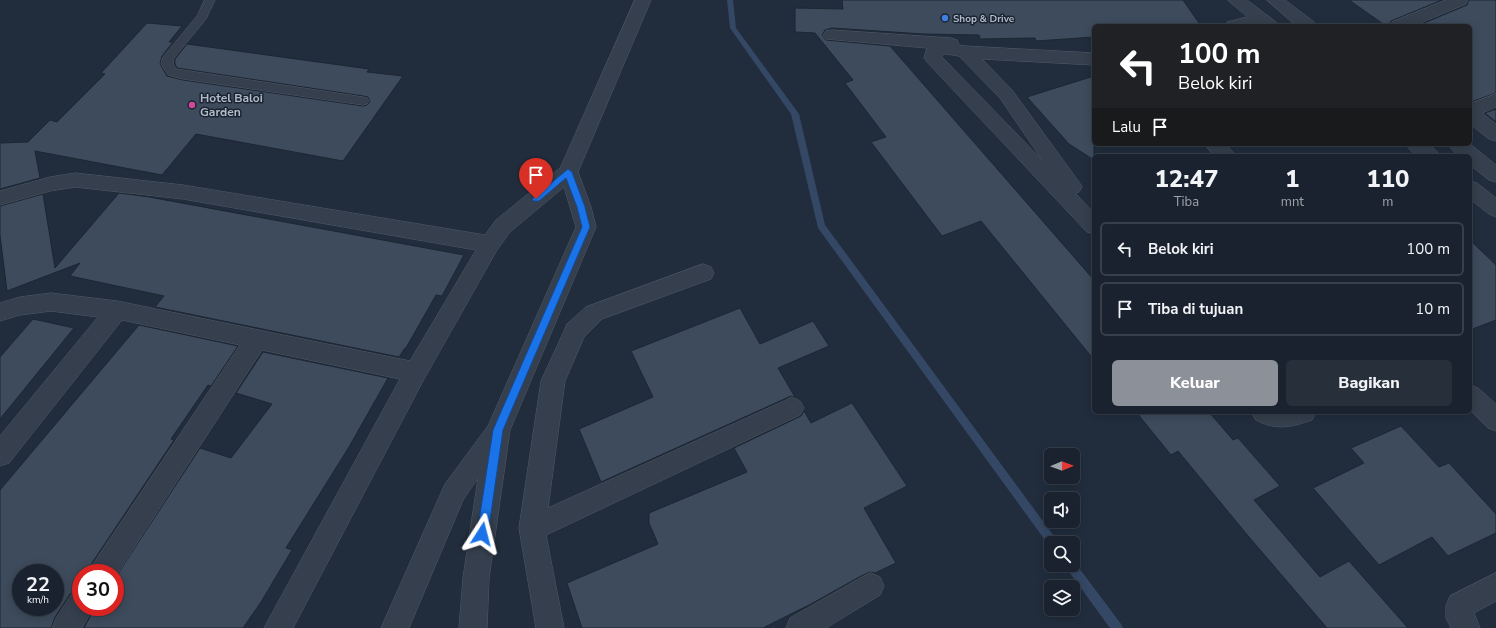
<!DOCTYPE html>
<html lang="id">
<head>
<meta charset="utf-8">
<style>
  :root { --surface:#19222e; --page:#262f3a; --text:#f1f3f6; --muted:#9fa4aa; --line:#373f4a; --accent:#8c9099 }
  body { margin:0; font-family:"Nunito Sans",sans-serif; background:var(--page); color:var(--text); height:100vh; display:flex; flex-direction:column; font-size:15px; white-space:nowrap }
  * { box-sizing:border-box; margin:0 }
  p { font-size:13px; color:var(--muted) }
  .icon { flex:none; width:22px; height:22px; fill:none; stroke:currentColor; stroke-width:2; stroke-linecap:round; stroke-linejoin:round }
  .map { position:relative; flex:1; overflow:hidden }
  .sheet { position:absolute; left:1092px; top:154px; width:380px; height:260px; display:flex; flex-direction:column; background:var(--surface); border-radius:6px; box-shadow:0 2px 10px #0003,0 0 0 1px var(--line) }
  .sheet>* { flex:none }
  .hud { position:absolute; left:1092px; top:24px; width:380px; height:122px; border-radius:6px; box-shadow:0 2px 10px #0003,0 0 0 1px var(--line); background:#202124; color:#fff; overflow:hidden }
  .needle { width:26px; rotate:89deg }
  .tools { position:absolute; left:1044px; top:448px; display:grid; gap:8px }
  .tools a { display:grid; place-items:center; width:36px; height:36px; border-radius:6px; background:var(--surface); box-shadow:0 2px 10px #0003,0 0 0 1px var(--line); font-size:20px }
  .speed { position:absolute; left:12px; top:564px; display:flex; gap:8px; font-size:20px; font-weight:700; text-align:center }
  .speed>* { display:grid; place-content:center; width:52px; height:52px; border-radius:50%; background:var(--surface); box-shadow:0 2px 10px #0003,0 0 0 1px var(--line); line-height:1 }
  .speed small { font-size:10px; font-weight:400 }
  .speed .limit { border:6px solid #d22; background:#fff; color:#111 }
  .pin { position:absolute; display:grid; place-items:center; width:34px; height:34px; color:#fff; margin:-41px -17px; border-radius:50% 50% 50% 0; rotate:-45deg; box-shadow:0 0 4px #0007 }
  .pin .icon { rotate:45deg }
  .me { position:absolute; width:44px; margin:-22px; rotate:9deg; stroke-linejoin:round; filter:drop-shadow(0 0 3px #0008) }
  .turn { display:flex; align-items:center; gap:14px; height:84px; padding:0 20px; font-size:18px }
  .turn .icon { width:52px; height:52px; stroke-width:2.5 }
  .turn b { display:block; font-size:28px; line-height:34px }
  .then { display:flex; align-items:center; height:38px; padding:0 20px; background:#0003; gap:8px; font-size:15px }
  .eta { display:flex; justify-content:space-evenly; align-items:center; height:68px; text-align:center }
  .eta b { font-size:24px; font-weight:800; line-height:28px }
  .button { display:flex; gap:8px; margin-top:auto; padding:8px 20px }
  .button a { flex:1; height:46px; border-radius:6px; background:var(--accent); color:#fff; font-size:16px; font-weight:800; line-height:46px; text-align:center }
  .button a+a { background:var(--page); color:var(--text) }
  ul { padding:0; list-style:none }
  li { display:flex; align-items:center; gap:12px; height:54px; margin:0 8px 6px; padding:0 12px; border:2px solid var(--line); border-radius:6px }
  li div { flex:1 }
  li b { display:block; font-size:15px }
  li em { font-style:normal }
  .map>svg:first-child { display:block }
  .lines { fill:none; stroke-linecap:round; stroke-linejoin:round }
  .stream { fill:#344865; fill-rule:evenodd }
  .building { fill:#3d4b5c; stroke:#1d2633; fill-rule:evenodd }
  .service-casing { stroke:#515a67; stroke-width:1 }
  .minor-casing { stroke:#515a67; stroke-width:1 }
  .service { fill:#353f4d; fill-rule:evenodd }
  .minor { fill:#353f4d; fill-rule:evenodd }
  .route { fill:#1a73e8; stroke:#114b97 }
  .shop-dot { fill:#3f7fe0; stroke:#1b2431; stroke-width:1.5 }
  .hotel-dot { fill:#d1479c; stroke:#1b2431; stroke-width:1.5 }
  .labels { text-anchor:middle; stroke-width:3; stroke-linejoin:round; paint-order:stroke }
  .far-poi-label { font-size:10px; font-weight:bold; fill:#b1bac8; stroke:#1b2431; text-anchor:start }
  .poi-label { font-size:12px; font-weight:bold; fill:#b1bac8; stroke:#1b2431; text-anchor:start }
</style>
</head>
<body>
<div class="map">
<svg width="1496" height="628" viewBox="0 0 1496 628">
  <rect width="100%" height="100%" fill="#212d3d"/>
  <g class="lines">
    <g class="stream">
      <path d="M727 0H733L736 28 799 114 825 225 1059 543H1051L1050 547 818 228 791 114 730 28Z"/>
      <path d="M1073 560 1121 624 1123 628H1110L1067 569 1066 565H1073Z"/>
    </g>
  </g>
  <g class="building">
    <path d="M842 0H1183L1201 26H1094V37L1036 41 1035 38 980 39 979 35 923 34 832 28 825 30 822 35 826 40 890 46 1094 280V360L981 221 942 236 871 142 886 137 845 83 853 80 815 33 795 32V8L843 9Z"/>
    <path d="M1349 0H1442L1391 21 1389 26H1386Z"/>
    <path d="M1469 0H1496V93L1471 102 1470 26H1417L1467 5Z"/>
    <path d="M147 23 182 26 169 42H173L162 56 160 64 167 76 183 80 363 106 367 105 370 102 368 97 363 96 177 68 175 64V59L187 44 369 69 367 72 403 76 343 161 196 134 162 175 35 151 40 178 0 189V143L28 142 50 120 57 122 105 74 101 73Z"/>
    <path d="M1094 76V160L1069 144 1027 97Z"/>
    <path d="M1496 109V122L1485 113Z"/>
    <path d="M119 193 149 197 464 255 442 296 436 295 406 348H405L399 357 155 307 164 296 70 276 80 263 7 291 0 235V206L43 194 55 268Z"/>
    <path d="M1470 240 1496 265V320L1470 330Z"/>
    <path d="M740 308 760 344 813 321 829 346 778 368 795 397 791 396 601 482 579 429 653 397 631 351Z"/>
    <path d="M33 319 74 328 0 419V357Z"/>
    <path d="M139 325 238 346 211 386 208 385 171 439 174 440 92 563 88 573H81V590L70 594 55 617 51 628H0V490ZM21 573H55V607H21Z"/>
    <path d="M263 352 388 378 349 447 286 548 292 550 261 602 243 628H84L95 607H115V578L200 448 231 458 272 404 236 393Z"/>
    <path d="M852 403 907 486 864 508 896 563 875 573 870 572 861 576 811 604 763 628H582L567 583 658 544 649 523V513L747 472 734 448 801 416 804 411 811 423Z"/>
    <path d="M1136 412H1209L1233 440 1238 438 1280 486 1254 500 1320 577 1349 561 1408 628H1327L1249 537 1178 451 1171 455Z"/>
    <path d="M1401 426 1439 467 1449 463 1496 514V533L1448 556 1432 537 1379 565 1313 488 1364 463 1351 448Z"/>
  </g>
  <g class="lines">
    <defs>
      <path id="service" d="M205 0H215L206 19 174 58 173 64 176 69 363 97 367 98 369 101 367 104 363 105 183 79 168 75 161 64 163 57 197 16Z"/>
      <g id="minor">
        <path d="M635 0H651L578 172 591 207 596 227 510 430 489 578 487 628H459L463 578 478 478 463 500 409 628H381L445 484 488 426 576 227 564 187 510 232 497 250 424 379 293 628H264L400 379 262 350 115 577V573H89L93 564 240 345 122 320 9 463 0 466V436L98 317 51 311 20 315 0 321V303L20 297 51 293 117 301 410 361 476 250 183 199 75 187 50 191 0 205V191L50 177 75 173 183 185 485 235 496 220 560 168Z"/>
        <path d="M1228 0H1247L1276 22 1278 26 1258 25 1225 26 1227 22 1247 17Z"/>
        <path d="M1267 0H1285L1314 22 1316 26H1297Z"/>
        <path d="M1446 0H1468L1466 4 1413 26H1390L1392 22Z"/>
        <path d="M832 30 951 38 957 40 959 45 965 46 1094 53V65L982 59 1012 90 1079 182 1082 187 1079 192 1075 193 1094 213V234L1087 232 927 62 924 58 927 48 826 39 823 35 826 31ZM946 54 959 56 1000 98 1043 161 942 57V55Z"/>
        <path d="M1496 94V107L1482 113 1496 124V141L1489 139 1470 124V104Z"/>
        <path d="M1205 144H1226L1236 156H1214Z"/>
        <path d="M1406 144C1421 144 1431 141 1440 156 1424 156 1414 159 1406 144Z"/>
        <path d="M1448 144H1470L1496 165V182L1489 180 1470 165V156C1459 156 1454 154 1448 144Z"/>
        <path d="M1470 181 1477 183 1496 198V217L1489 214 1470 199Z"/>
        <path d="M703 264 711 267 714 273 711 279 602 319 584 337 565 381 548 508 784 401 792 397 800 401 804 408 800 415 546 535 564 628H536L519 528 541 381 564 331 567 324 586 307Z"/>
        <path d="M1470 385 1478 388 1496 404V431L1488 428 1470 410Z"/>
        <path d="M1252 412H1316L1312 420C1292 427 1276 431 1256 420Z"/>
        <path d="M871 573 880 577 884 586 880 595 826 628H786L790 618 862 577Z"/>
        <path d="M1496 573V601L1474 613 1480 628H1451L1446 618V606L1450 596Z"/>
        <path d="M81 591V607H94L82 628H52L56 618 71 595Z"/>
      </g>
    </defs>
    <use href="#service" class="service-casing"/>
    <use href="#minor" class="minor-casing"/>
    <use href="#service" class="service"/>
    <use href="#minor" class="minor"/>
  </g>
  <path class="route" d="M568 169 572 172 585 207 590 227 503 430 488 534 486 537 482 539 479 537 477 534 493 430 582 227 577 207 566 178 539 201H533L532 199Z"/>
  <circle class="shop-dot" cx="945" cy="18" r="4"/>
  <circle class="hotel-dot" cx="192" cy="105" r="4"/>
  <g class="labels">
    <g class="far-poi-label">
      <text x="953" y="22">Shop &amp; Drive</text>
    </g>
    <g class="poi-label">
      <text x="200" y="102">Hotel Baloi<tspan x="200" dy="14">Garden</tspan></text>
    </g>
  </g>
</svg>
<div class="tools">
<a><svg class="needle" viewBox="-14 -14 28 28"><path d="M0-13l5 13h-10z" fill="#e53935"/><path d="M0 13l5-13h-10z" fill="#9fa4aa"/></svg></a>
<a><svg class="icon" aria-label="sound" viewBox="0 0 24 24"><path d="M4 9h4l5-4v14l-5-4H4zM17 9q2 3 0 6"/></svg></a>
<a><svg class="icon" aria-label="search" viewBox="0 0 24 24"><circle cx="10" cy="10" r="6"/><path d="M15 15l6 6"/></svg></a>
<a><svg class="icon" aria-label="layers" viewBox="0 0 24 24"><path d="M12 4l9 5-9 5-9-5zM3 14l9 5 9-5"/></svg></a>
</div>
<div class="speed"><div>22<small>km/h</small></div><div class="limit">30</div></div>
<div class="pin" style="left:536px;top:199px;background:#d93025"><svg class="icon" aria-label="arrive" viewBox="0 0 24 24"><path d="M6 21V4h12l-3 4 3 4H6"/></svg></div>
<svg class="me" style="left:482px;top:534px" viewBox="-20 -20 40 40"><path d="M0-17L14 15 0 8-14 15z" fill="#1a73e8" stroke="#fff" stroke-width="4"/></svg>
<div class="hud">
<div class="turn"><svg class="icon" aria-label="left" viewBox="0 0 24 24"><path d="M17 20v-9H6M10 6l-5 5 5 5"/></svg><div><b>100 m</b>Belok kiri</div></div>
<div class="then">Lalu<svg class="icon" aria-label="arrive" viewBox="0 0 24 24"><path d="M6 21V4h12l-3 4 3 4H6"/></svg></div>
</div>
<section class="sheet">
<div class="eta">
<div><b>12:47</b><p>Tiba</p></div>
<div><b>1</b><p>mnt</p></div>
<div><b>110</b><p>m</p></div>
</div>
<ul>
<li><svg class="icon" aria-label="left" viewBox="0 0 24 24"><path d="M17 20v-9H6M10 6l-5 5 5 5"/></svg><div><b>Belok kiri</b></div><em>100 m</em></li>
<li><svg class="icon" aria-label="arrive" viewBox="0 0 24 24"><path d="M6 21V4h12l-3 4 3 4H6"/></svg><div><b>Tiba di tujuan</b></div><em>10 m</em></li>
</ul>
<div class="button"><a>Keluar</a><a>Bagikan</a></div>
</section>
</div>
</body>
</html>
